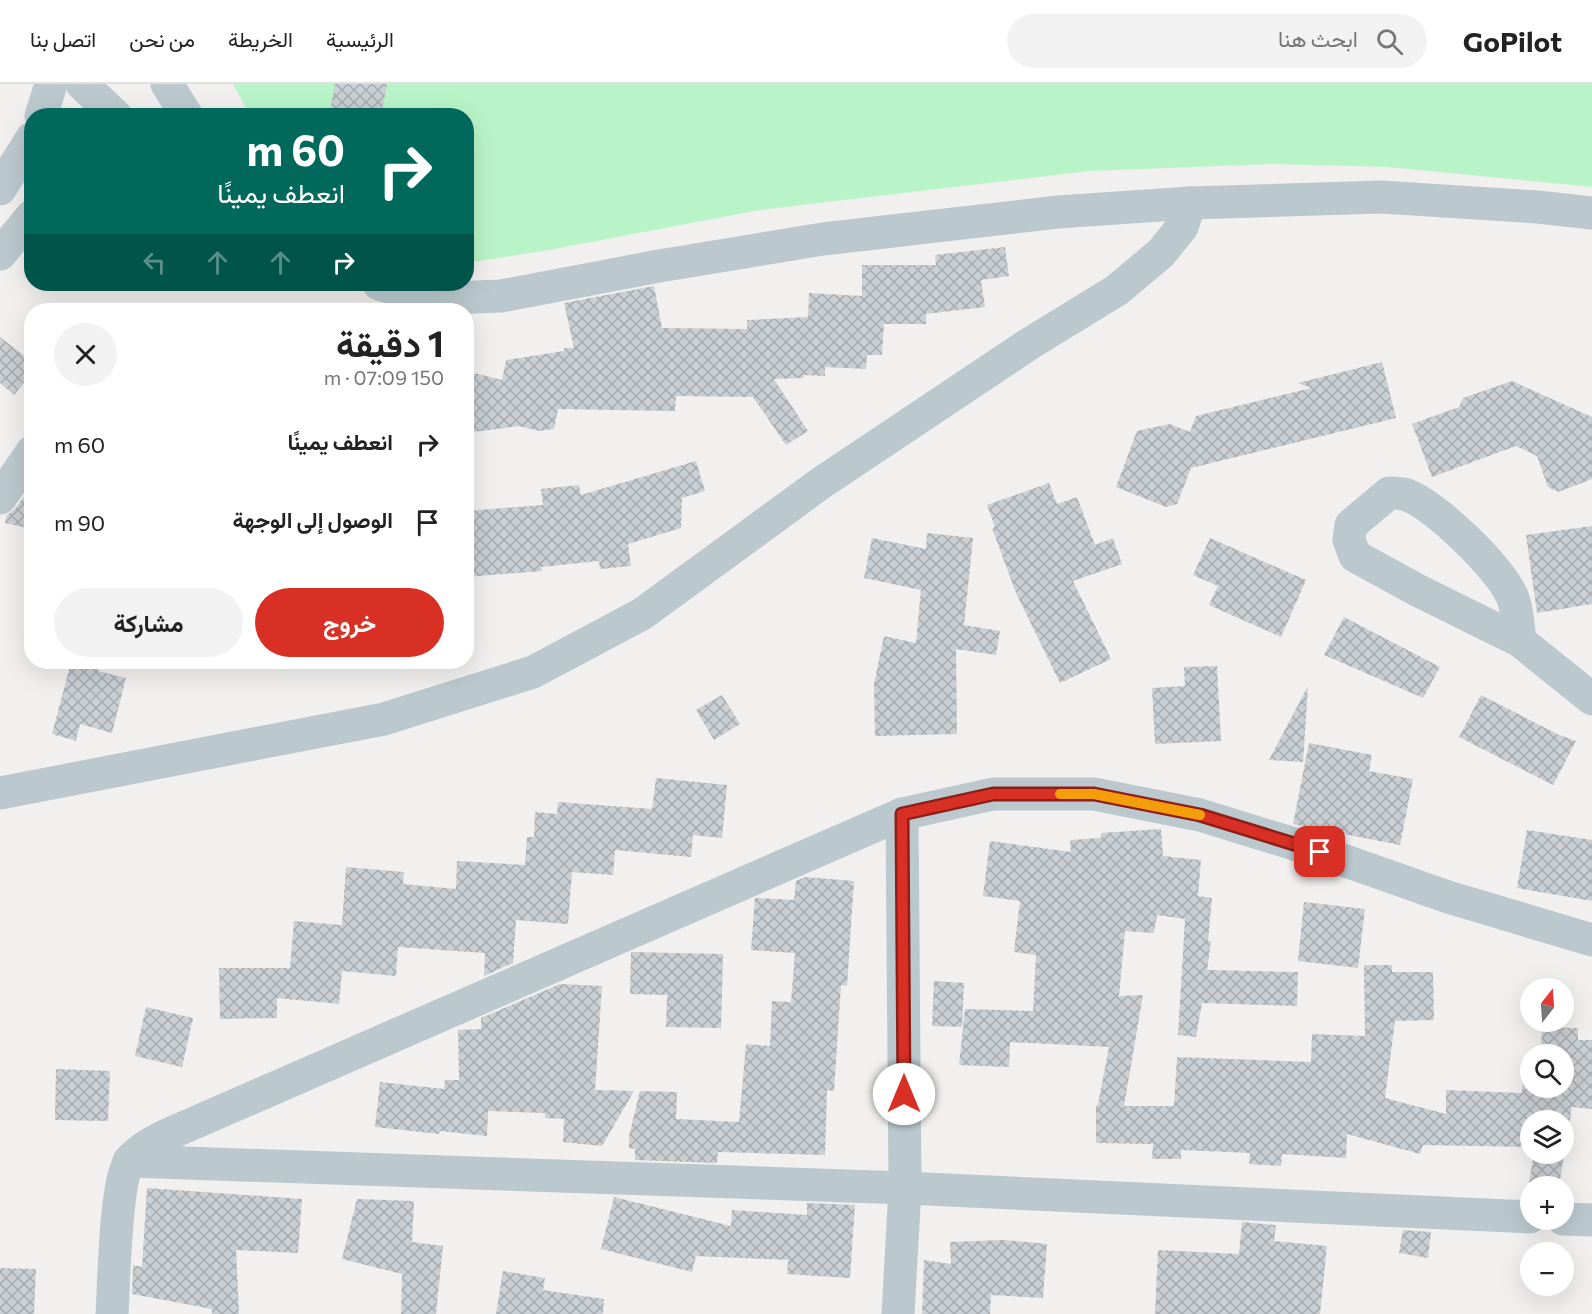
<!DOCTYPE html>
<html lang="ar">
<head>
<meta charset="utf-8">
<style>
  :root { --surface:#fff; --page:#f2f2f2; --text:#222; --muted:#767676; --line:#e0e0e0; --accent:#d93025 }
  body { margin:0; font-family:Commissioner,Vazirmatn,sans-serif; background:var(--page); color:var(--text); direction:rtl; height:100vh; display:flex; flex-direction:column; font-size:22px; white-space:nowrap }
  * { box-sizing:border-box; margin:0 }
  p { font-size:20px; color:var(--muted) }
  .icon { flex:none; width:33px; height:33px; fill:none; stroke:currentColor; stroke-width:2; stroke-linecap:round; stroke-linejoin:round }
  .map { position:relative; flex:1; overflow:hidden; direction:ltr }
  .details { position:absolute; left:24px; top:219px; width:450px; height:366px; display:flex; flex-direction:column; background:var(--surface); border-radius:24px; box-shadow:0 6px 24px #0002; direction:rtl }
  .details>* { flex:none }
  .guide { position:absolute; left:24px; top:24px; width:450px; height:183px; border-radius:24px; box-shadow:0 6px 24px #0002; direction:rtl; background:#00695c; color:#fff; overflow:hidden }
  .needle { width:39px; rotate:17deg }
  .buttons { position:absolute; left:1520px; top:894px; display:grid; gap:12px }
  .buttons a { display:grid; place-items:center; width:54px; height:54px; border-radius:50%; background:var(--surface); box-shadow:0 6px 24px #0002; font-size:30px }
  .pin { position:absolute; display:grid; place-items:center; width:51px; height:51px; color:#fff; margin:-26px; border-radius:12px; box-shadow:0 3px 9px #0006 }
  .me { position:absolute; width:66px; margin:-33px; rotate:0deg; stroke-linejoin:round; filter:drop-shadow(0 0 4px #0008) }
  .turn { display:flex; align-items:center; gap:21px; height:126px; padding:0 30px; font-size:27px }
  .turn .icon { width:78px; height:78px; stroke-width:2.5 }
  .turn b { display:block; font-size:42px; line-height:51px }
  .lanes { display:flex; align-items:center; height:57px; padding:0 30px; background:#0003; justify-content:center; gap:30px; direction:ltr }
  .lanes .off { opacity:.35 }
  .round { display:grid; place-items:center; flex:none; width:63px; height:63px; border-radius:32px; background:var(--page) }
  .summary { display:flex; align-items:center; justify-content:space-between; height:102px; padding:0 30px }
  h1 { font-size:36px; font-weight:700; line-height:45px }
  .action { display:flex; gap:12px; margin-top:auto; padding:12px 30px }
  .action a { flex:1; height:69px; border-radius:36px; background:var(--accent); color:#fff; font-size:24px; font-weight:700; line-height:69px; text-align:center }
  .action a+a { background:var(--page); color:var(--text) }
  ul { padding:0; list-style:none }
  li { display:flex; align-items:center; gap:18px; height:78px; padding:0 30px }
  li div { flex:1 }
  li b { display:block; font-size:22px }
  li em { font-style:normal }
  header { display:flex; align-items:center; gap:36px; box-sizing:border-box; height:84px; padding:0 30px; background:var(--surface); border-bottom:2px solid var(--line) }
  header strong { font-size:28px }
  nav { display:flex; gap:33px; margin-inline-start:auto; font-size:21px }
  .search { width:420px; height:54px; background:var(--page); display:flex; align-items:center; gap:15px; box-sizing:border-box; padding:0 21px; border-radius:33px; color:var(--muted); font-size:22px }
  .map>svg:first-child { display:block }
  .green { fill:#b9f4c8 }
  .building { fill:url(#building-cross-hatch) }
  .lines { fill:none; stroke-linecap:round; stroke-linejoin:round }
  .minor { stroke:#bbc9cf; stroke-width:33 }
  .route-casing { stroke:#8d1f18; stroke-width:15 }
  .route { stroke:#d93025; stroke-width:10 }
  .slow { stroke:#f59e0b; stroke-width:10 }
</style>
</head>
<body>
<header>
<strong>GoPilot</strong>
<div class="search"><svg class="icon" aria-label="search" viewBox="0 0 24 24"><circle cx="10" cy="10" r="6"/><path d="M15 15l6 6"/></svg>ابحث هنا</div>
<nav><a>الرئيسية</a><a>الخريطة</a><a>من نحن</a><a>اتصل بنا</a></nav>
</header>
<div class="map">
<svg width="1592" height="1230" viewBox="0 0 1592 1230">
  <defs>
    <pattern id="building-cross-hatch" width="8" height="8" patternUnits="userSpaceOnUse" patternTransform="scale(1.5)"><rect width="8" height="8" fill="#cacfd4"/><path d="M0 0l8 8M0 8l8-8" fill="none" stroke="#a6abaf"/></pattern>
  </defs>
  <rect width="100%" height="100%" fill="#f2efef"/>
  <path class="green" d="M233 0H1592V103L1387 83 1274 80 1089 87 760 126 549 166 467 179 466 32 250 31Z"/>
  <g class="building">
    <path d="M335 0H387L381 32H329Z"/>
    <path d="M1005 163 1009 192 981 196 985 223 926 230V240H884L882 271H867L866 285 825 283V292L803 291 804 294 774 295 808 347 786 361 753 313 676 312 675 327 558 325 554 345 539 347 519 342 466 349V287L502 296 506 276 564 267V264H574L564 219 654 202 662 244 747 245V236L808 233 809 209 862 212V181H936L935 171Z"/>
    <path d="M0 253 32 278V289L14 311 0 299Z"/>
    <path d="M1382 278 1396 334 1191 384 1177 420 1166 423 1116 403 1137 347 1170 340 1190 348 1196 332 1311 304 1298 299Z"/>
    <path d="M1512 297 1592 333V395L1558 408 1548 403 1537 372 1516 362 1432 393 1412 340 1459 323 1463 314Z"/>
    <path d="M696 377 705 407 682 414 681 444 628 460 631 482 600 485 599 477 541 483 542 487 466 493V427L543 421 541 405 579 401 581 411Z"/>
    <path d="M1049 399 1057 420 1077 413 1095 461 1113 454 1122 480 1073 497 1111 575 1060 599 1016 509 992 444 995 443 987 421Z"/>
    <path d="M32 402V445L5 439 7 431 15 425Z"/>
    <path d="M1592 442V520L1537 529 1526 451Z"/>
    <path d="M927 449 973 454 964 541 1000 547 996 571 956 565 957 650 875 652 874 600 884 552 916 559 921 506 864 494 872 454 926 465Z"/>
    <path d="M1210 454 1306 496 1281 553 1209 521 1218 502 1193 491Z"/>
    <path d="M1344 533 1440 583 1423 614 1324 571Z"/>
    <path d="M71 578H100L98 587 126 594 112 649 80 640 76 657 52 650Z"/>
    <path d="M1217 582 1221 657 1155 660 1152 604 1185 602 1184 583Z"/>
    <path d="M1308 602 1303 678 1269 676Z"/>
    <path d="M722 611 740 640 714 656 696 626Z"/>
    <path d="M1481 611 1557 650 1576 657 1553 701 1459 653Z"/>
    <path d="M1309 659 1372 671 1369 687 1413 695 1400 761 1293 740Z"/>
    <path d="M656 694 727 701 722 754 693 751 691 773 615 766 613 791 572 788 568 840 516 836 513 879 484 892 485 869 398 863 396 892 342 887 339 920 277 914V934L220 935 219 884H290L294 837 342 841 346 783 404 788 403 800 456 805 457 777 525 781 527 753H534L535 728 557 730 558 718 652 725Z"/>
    <path d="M1161 745 1163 772 1201 776 1198 812 1212 814 1208 857H1211L1207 886 1298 888 1297 922 1202 919 1196 953 1178 951 1185 835 1157 831 1154 849 1125 847 1119 912 1143 911 1124 1022H1174L1177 973 1311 978 1312 950 1365 952 1364 881H1392V888H1433L1434 936 1395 937 1385 1014 1446 1030V1006L1522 1009 1523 986H1530V1004H1563V970H1541L1542 943 1578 944V956H1592V1025L1572 1023 1559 1102 1529 1098 1534 1070H1563V1036H1530V1063L1423 1061 1420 1070 1347 1050 1346 1074 1282 1070 1281 1082 1249 1080 1250 1069 1181 1066V1075H1152L1153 1060 1096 1059V1021H1098L1109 963 1010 958 1009 983 959 981 965 925 1033 927 1036 871 1014 868 1020 817 983 812 990 757 1071 768 1070 756 1101 754V749Z"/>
    <path d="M1527 746 1592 756V817L1517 804Z"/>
    <path d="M805 793 854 797 847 902 841 901 834 1007 827 1006 825 1071 718 1068 717 1079 635 1076V1065L629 1064V1052L640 1007 677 1008 676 1035 739 1038 746 960 770 962 772 917 791 918 795 869 751 866 755 814 794 816 796 797Z"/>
    <path d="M1304 818 1365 825 1358 884 1298 877Z"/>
    <path d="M632 868 723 870 721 944 666 943 667 911 630 910 631 869Z"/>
    <path d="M934 897 964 899 962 943 932 942Z"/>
    <path d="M560 900 602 902 595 1006 634 1007 602 1062 563 1058 564 1035 545 1034V1029L488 1027 487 1052 440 1047 439 1050 375 1043 380 998 444 1005 445 996H459L458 946 481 945V934Z"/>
    <path d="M146 923 193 934 182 983 135 972Z"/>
    <path d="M56 985 110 987 108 1037 55 1036Z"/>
    <path d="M147 1104 302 1115 298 1169 236 1166 239 1230H212V1225L132 1210 133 1181 142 1183Z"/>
    <path d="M614 1113 731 1142 732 1126 807 1131V1119L855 1121 850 1194 787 1190 788 1176 696 1172 692 1188 601 1165Z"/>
    <path d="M357 1115 414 1117 412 1158 443 1162 436 1230H401L402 1190 342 1175Z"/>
    <path d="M1242 1138 1276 1141 1274 1157 1327 1162 1320 1230H1155L1158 1166 1239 1170Z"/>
    <path d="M1403 1146 1431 1148 1428 1174 1399 1169Z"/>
    <path d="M1004 1156 1047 1160 1043 1214 991 1211 990 1230H922L924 1176 951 1180 950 1158Z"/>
    <path d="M0 1184 36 1185 34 1230H0Z"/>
    <path d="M503 1187 545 1194 543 1206 604 1215 603 1230H496Z"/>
  </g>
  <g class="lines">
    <g class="minor">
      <path d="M82 0 116 32"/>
      <path d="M167 0 187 32"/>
      <path d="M41 32 51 0"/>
      <path d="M0 105 32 54"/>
      <path d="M0 170 32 132"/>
      <path d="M379 200 426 215 501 212 659 182 823 155 1058 128 1190 119 1381 113 1538 123 1592 129"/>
      <path d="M0 414 32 368"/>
      <path d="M1520 557C1518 543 1518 525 1512 512 1498 482 1437 423 1407 411 1401 409 1395 409 1389 409L1351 441 1349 456 1355 472 1417 506 1520 557 1592 615"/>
      <path d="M0 709 384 635 533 588 642 530 821 399 1029 260 1117 206 1161 169 1182 143 1190 119"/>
      <path d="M129 1077 905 1104 1530 1133"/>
      <path d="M1563 1135 1592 1136"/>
      <path d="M112 1230C114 1201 115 1093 131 1075 141 1064 155 1057 169 1050L902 730 993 710H1094L1200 731 1320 768 1448 813 1592 856"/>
      <path d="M898 1230 905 1104 902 730"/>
    </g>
  </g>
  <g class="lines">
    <defs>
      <path id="route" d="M904 1010 902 730 993 710H1094L1200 731 1320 768"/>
    </defs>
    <use href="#route" class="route-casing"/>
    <use href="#route" class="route"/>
    <path class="slow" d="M1060 710H1094L1200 731"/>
  </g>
</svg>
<div class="buttons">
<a><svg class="needle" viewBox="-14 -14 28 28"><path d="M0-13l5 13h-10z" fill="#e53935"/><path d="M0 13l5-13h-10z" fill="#767676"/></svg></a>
<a><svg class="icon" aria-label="search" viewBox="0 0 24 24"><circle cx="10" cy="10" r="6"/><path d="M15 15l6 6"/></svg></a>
<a><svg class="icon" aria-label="layers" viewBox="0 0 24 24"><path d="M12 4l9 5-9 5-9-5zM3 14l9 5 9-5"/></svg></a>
<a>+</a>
<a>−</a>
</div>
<div class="pin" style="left:1320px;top:768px;background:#d93025"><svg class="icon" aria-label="arrive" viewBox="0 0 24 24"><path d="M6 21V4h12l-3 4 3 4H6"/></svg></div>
<svg class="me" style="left:904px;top:1010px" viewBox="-20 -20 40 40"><circle r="19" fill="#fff"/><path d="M0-13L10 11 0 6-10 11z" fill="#d93025"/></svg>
<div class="guide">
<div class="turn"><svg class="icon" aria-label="right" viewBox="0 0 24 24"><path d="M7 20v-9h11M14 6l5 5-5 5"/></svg><div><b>60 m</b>انعطف يمينًا</div></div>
<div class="lanes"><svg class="icon off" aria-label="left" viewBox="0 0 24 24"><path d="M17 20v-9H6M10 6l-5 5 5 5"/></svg><svg class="icon off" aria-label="ahead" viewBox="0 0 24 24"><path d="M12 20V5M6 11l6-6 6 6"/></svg><svg class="icon off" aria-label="ahead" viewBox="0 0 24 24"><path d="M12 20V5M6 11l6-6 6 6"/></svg><svg class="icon" aria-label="right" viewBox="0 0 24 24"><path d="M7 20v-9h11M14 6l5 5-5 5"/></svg></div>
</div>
<section class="details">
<div class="summary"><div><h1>1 دقيقة</h1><p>150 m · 07:09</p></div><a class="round"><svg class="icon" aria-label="close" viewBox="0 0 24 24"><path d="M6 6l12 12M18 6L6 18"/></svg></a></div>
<ul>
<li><svg class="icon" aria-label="right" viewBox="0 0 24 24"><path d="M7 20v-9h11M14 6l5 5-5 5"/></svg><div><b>انعطف يمينًا</b></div><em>60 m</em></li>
<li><svg class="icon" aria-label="arrive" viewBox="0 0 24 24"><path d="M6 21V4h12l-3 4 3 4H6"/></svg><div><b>الوصول إلى الوجهة</b></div><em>90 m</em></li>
</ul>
<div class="action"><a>خروج</a><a>مشاركة</a></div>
</section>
</div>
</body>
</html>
